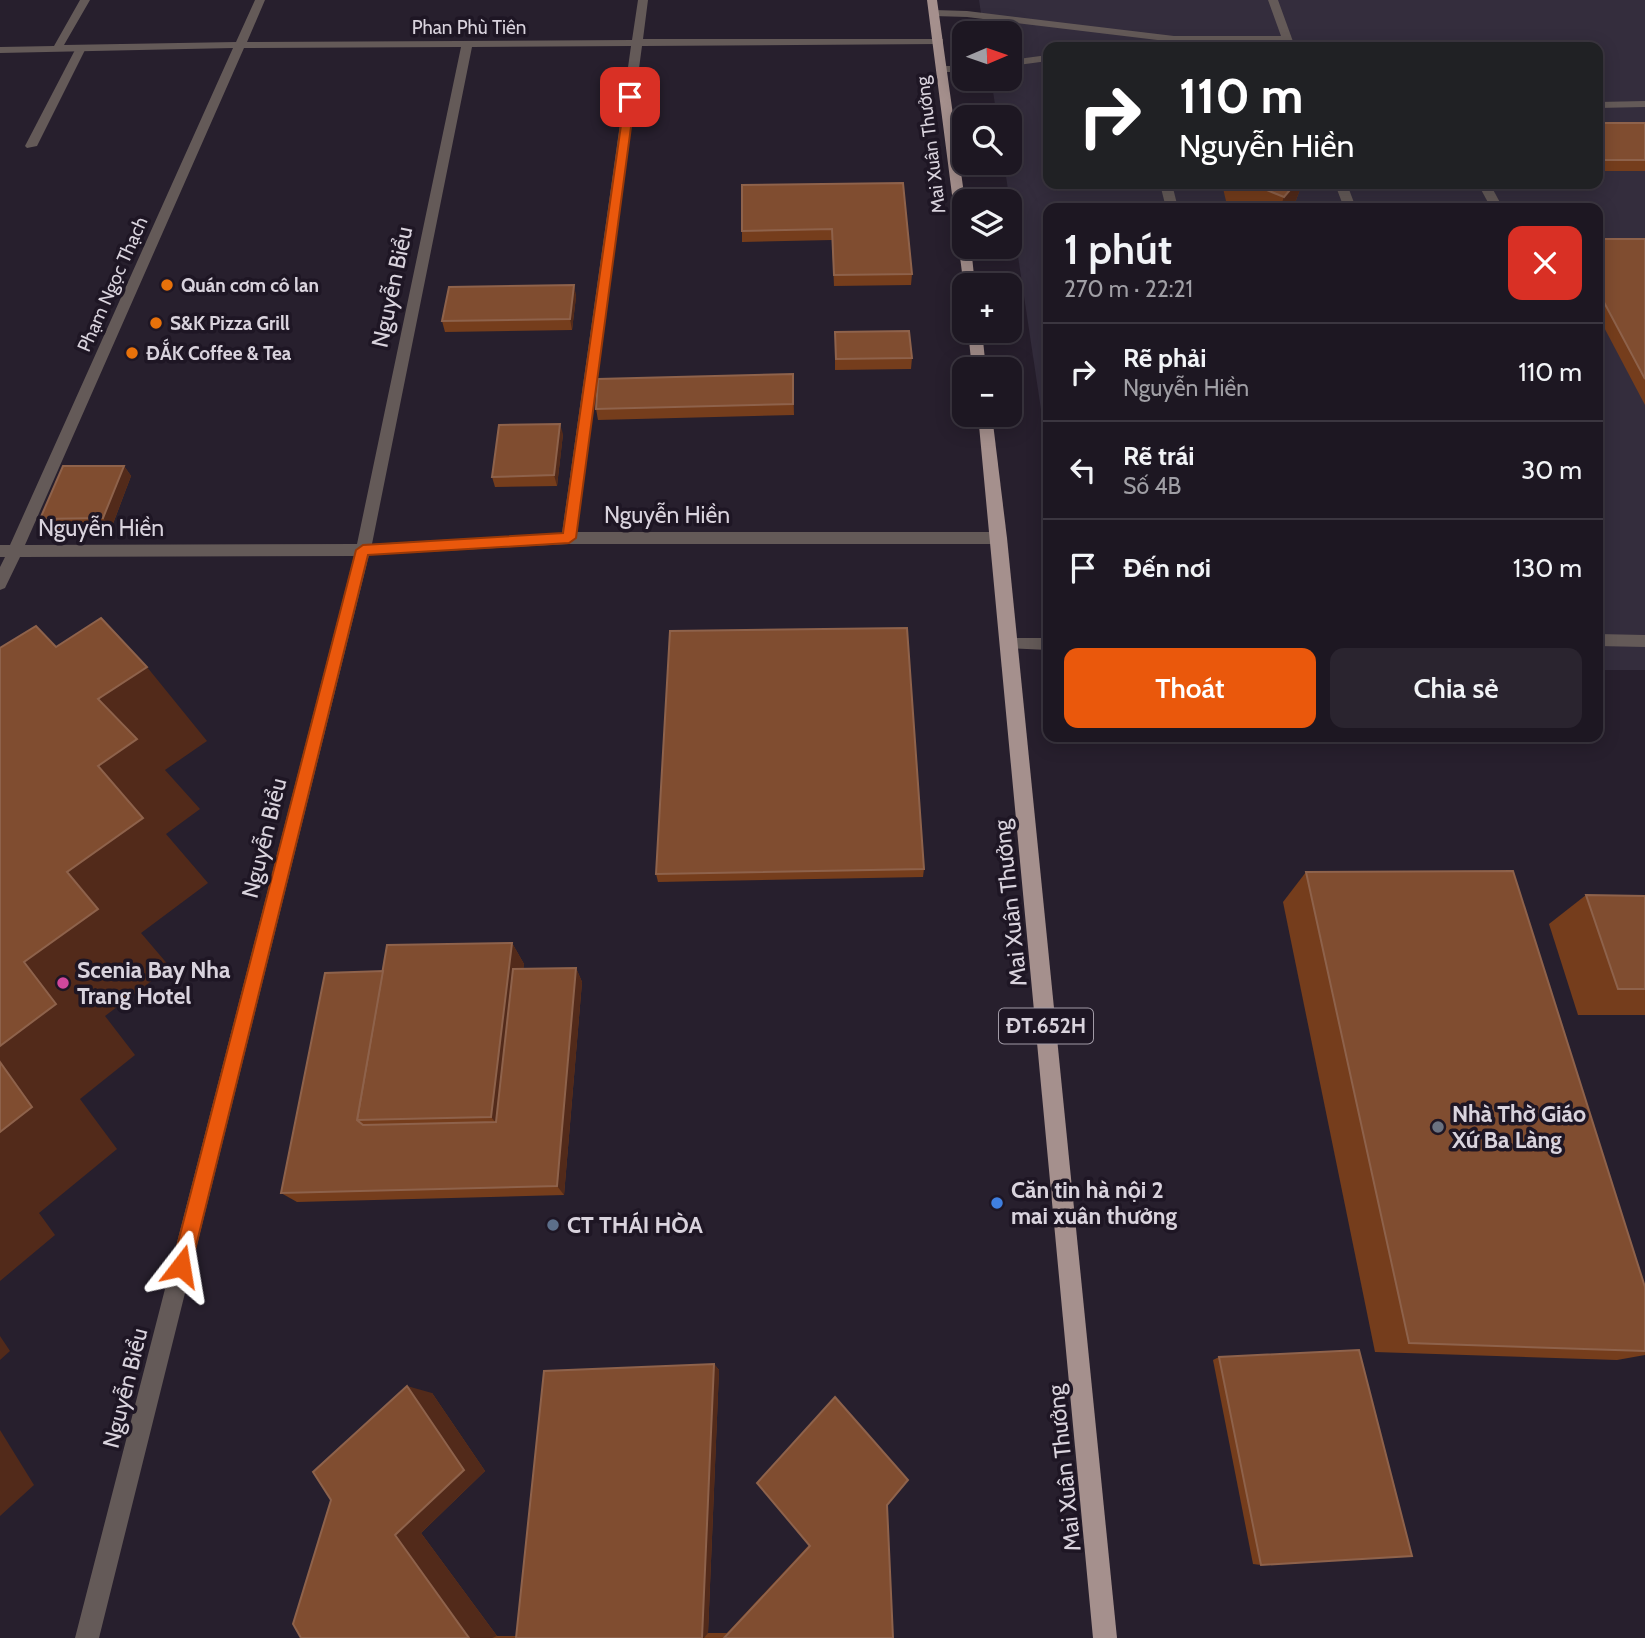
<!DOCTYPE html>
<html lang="vi">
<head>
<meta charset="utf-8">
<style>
  :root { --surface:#1d1722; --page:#2a242f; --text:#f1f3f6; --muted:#a09fa5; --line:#3b3640; --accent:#ea580c }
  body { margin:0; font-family:Cabin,sans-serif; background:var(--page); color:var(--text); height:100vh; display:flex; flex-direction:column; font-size:26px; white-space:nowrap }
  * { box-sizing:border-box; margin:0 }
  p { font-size:23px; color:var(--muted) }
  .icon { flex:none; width:38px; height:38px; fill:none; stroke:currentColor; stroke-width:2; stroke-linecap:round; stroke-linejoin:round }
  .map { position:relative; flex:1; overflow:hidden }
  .side { position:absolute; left:1043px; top:203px; width:560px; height:539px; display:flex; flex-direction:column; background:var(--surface); border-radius:14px; box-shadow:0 4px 18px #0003,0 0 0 2px var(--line) }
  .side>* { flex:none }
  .hud { position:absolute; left:1043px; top:42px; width:560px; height:147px; border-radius:14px; box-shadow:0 4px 18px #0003,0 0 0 2px var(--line); background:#202124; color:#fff; overflow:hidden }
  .needle { width:46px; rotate:88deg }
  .buttons { position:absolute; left:952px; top:21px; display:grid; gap:14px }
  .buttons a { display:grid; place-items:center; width:70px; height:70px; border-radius:14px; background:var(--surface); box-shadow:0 4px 18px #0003,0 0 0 2px var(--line); font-size:35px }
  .pin { position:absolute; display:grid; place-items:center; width:60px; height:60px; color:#fff; margin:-30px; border-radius:14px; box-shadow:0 4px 10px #0006 }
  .me { position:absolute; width:77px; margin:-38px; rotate:14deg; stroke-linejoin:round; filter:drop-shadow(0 0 5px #0008) }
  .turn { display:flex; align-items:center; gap:24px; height:147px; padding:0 21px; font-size:32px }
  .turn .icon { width:91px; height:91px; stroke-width:2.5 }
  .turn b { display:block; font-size:49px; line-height:60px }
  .round { display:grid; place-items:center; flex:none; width:74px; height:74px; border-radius:14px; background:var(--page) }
  .summary { display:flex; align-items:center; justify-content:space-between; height:119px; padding:0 21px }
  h1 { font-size:42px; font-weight:600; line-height:52px }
  .primary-button { display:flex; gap:14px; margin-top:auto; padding:14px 21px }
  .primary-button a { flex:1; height:80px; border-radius:14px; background:var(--accent); color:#fff; font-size:28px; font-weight:600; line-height:80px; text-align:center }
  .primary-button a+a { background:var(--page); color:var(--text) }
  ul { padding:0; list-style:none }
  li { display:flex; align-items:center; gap:21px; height:98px; padding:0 21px; border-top:2px solid var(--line) }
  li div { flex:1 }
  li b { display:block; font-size:26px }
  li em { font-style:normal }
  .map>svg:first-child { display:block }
  .education { fill:#342d3d; fill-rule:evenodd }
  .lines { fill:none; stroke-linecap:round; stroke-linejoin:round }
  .lane { fill:#645a58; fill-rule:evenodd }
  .street { fill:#645a58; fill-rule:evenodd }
  .primary { fill:#a5908d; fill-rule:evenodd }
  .wall { fill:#753d1c }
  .shaded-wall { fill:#522a1a }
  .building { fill:#804d30; stroke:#8e624b; stroke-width:2 }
  .route { fill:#ea580c; stroke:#983908; stroke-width:2 }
  .food-dot { fill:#e8710a; stroke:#1e1624; stroke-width:2.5 }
  .hotel-dot { fill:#d1479c; stroke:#1e1624; stroke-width:2.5 }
  .worship-dot { fill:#6b7280; stroke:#1e1624; stroke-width:2.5 }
  .shop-dot { fill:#3f7fe0; stroke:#1e1624; stroke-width:2.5 }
  .service-dot { fill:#5c6f8a; stroke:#1e1624; stroke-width:2.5 }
  .labels { text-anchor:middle; stroke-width:7; stroke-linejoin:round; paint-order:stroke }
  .far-street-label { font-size:19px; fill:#d9d3dd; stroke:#1e1624 }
  .far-poi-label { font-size:19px; font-weight:bold; fill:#d9d3dd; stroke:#1e1624; text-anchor:start }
  .shield { fill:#1e1624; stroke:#a19aa6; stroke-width:2 }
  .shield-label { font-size:21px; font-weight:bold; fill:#d9d3dd }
  .street-label { font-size:23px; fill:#d9d3dd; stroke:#1e1624 }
  .poi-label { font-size:23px; font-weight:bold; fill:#d9d3dd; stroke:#1e1624; text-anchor:start }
</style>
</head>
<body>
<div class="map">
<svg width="1645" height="1638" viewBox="0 0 1645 1638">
  <rect width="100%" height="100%" fill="#271f2d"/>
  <path class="education" d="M979 0H1645V670H1598V208H1048V456L1004 163H1010V117H997L991 79H1010V33H984ZM1048 47H1598V184H1048Z"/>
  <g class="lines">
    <g class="lane">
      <path d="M1268 0H1278L1295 47H1285L1283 42H1174L967 17 934 16 929 13 934 10 967 11 1174 36H1281Z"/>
      <path d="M1150 40 1154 41V45L1115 47 1120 44Z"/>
      <path d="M81 45 86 48 37 146 27 148 25 146 76 48Z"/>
      <path d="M1048 55V61L1010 66V60Z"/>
      <path d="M964 66V72H944L938 69 944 66Z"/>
      <path d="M1645 101V107L1598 108V102Z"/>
      <path d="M1160 184H1172L1178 208H1166Z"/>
      <path d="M1335 184H1347L1356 208H1344Z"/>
      <path d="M1478 184H1490L1503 208H1491Z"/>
      <path d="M1598 634 1645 635V647L1598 646Z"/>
      <path d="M1009 638H1048V650L1003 648 1001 644 1003 640Z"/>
    </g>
    <path class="street" d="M80 0H90L64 45 236 42 255 0H265L247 42 632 40 638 0H648L643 39H943V43L939 44 642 46 577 532H999L1007 538 999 544H569L369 555 99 1638H75L354 556 20 557 5 588 0 590V567L5 557H0V545H10L233 48 0 53V47L54 46ZM631 46 562 533 372 544 472 47ZM461 47 357 544 25 545 244 48Z"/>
    <g class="primary">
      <path d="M927 0H937L965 201 964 247H971L975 285H964V288Z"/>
      <path d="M968 331H982L986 369H972Z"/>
      <path d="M978 415H992L1007 538 1117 1638H1093Z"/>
    </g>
  </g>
  <g class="wall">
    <rect x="1598" y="123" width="47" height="48"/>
    <path d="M903 183 912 274 911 285 834 286 832 240 742 242V231Z"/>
    <path d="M1222 184H1302L1293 208H1224L1226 201Z"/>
    <path d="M1598 239H1645V405L1598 316Z"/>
    <path d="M574 285 576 297 572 330 445 332 442 321Z"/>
    <path d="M835 332 912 358 911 369 835 370Z"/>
    <path d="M793 374 794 415 598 420 596 409Z"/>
    <path d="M563 434 557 486 495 487 492 477Z"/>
    <path d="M124 466 131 476 111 529 48 530 40 519Z"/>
    <path d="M924 869 923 877 658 882 656 874Z"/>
    <path d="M1306 872 1645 1287V1355L1617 1360 1375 1352 1283 902Z"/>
    <path d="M1586 895 1645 896V1015H1578L1549 924Z"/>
    <path d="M512 943 524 964 523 969 576 968 582 982 564 1195 297 1202 281 1193 383 971Z"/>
    <path d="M1219 1357 1261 1565 1253 1564 1213 1360Z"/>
    <path d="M714 1364 719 1370 708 1633H727L809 1545 887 1505 893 1638H301L432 1393 485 1471 421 1533 497 1636H516Z"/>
  </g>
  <g class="shaded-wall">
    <path d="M1295 184H1302L1293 208H1280L1284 197Z"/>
    <path d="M574 285 576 297 572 330 570 319Z"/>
    <path d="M560 424 563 434 557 486 554 475Z"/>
    <path d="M124 466 131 476 111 529 103 518Z"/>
    <path d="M147 667 207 741 165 770 200 809 166 834 208 883 141 933 170 967 105 1016 135 1055 80 1099 117 1149 39 1213 55 1235 0 1281V1046L24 962 67 872 98 766V699Z"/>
    <path d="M512 943 524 964 505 1133 491 1117Z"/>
    <path d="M576 968 582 982 564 1195 557 1186Z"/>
    <path d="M0 1336 10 1351 0 1360Z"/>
    <path d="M714 1364 719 1370 708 1633 704 1638H702Z"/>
    <path d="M407 1386 432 1393 485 1471 421 1533 497 1636 492 1638H469L395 1535Z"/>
    <path d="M0 1430 34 1485 0 1516Z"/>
  </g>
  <g class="building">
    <path d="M1228 41 1244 47H1218Z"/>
    <rect x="1598" y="123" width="47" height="37"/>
    <path d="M903 183 912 274 834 275 832 229 742 231V185Z"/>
    <path d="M1252 184H1295L1284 197Z"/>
    <path d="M1598 239H1645V379L1598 291Z"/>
    <path d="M574 285 570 319 442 321 449 287Z"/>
    <path d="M909 331 912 358 836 359 835 332Z"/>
    <path d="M793 374V404L596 409 598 379Z"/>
    <path d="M560 424 554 475 492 477 499 425Z"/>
    <path d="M63 466H124L103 518 40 519Z"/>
    <path d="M101 618 147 667 98 699 137 739 98 766 143 818 67 872 98 909 24 962 56 1004 0 1046V648L36 626 56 647Z"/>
    <path d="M907 628 924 869 656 874 670 631Z"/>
    <path d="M1513 871 1645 1287V1351L1409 1343 1306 872Z"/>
    <path d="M1586 895 1645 896V989H1618Z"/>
    <path d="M512 943 491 1117 357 1120 387 945Z"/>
    <path d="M576 968 557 1186 281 1193 325 973 383 971 357 1120 363 1125 496 1122 513 969Z"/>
    <path d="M0 1062 32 1107 0 1132Z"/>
    <path d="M1359 1350 1412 1556 1261 1565 1219 1357Z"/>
    <path d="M714 1364 702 1638H516L544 1371Z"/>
    <path d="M407 1386 464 1470 395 1535 469 1638H301L293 1624 331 1500 313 1472Z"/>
    <path d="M835 1397 908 1480 887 1505 893 1638H724L810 1546 757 1483Z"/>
  </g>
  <path class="route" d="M630 94 635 97 576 538 569 543 368 555 191 1266 188 1273 181 1276 175 1273 172 1266 356 550 363 545 563 533 625 97Z"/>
  <g class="food-dot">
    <circle cx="167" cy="285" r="7"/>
    <circle cx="156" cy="323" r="7"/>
    <circle cx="132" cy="353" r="7"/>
  </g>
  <circle class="hotel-dot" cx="63" cy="983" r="7"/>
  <circle class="worship-dot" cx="1438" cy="1127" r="7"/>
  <circle class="shop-dot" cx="997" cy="1203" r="7"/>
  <circle class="service-dot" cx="553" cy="1225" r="7"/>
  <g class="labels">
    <g class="far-street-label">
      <text x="469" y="34">Phan Phù Tiên</text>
      <text transform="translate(930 145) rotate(-97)" y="7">Mai Xuân Thưởng</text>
      <text transform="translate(112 284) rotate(-66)" y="7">Phạm Ngọc Thạch</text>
    </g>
    <g class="far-poi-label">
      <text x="181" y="292">Quán cơm cô lan</text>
      <text x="170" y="330">S&amp;K Pizza Grill</text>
      <text x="146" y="360">ĐẮK Coffee &amp; Tea</text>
    </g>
    <rect class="shield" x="999" y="1008.5" width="94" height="35" rx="5"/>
    <g class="shield-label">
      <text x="1046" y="1033">ĐT.652H</text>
    </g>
    <g class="street-label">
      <text transform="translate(392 287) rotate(-78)" y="8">Nguyễn Biểu</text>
      <text x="667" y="523">Nguyễn Hiền</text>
      <text x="101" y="536">Nguyễn Hiền</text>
      <text transform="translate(264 838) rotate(-76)" y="8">Nguyễn Biểu</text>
      <text transform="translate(1010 903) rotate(-96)" y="8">Mai Xuân Thưởng</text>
      <text transform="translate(125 1388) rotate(-76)" y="8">Nguyễn Biểu</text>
      <text transform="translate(1064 1468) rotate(-96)" y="8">Mai Xuân Thưởng</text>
    </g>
    <g class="poi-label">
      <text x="77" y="978">Scenia Bay Nha<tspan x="77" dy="26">Trang Hotel</tspan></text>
      <text x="1452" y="1122">Nhà Thờ Giáo<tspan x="1452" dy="26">Xứ Ba Làng</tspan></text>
      <text x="1011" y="1198">Căn tin hà nội 2<tspan x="1011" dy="26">mai xuân thưởng</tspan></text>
      <text x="567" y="1233">CT THÁI HÒA</text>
    </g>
  </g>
</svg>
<div class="buttons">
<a><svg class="needle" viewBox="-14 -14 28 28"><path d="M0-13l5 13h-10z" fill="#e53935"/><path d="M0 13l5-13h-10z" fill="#a09fa5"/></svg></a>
<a><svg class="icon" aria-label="search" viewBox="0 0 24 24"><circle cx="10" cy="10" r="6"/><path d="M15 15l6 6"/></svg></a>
<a><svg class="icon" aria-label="layers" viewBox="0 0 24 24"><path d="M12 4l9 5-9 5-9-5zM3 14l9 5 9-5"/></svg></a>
<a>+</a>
<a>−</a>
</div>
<div class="pin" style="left:630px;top:97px;background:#d93025"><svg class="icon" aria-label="arrive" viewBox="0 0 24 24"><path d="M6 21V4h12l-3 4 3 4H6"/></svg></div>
<svg class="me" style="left:181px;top:1266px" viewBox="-20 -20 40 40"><path d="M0-17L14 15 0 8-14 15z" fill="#ea580c" stroke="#fff" stroke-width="4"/></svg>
<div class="hud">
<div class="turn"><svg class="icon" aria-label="right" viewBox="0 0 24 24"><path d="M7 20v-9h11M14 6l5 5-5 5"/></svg><div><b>110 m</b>Nguyễn Hiền</div></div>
</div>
<section class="side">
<div class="summary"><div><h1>1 phút</h1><p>270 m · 22:21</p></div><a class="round" style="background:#d93025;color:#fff"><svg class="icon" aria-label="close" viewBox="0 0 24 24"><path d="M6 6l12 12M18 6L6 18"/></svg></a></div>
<ul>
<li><svg class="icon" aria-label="right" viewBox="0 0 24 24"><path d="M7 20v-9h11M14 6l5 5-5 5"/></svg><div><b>Rẽ phải</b><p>Nguyễn Hiền</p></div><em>110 m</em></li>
<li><svg class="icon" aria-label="left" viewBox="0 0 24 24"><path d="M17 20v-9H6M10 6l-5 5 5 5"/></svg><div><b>Rẽ trái</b><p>Số 4B</p></div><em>30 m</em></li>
<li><svg class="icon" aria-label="arrive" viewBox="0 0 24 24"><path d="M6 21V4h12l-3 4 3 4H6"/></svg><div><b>Đến nơi</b></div><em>130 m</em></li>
</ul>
<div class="primary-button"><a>Thoát</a><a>Chia sẻ</a></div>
</section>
</div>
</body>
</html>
